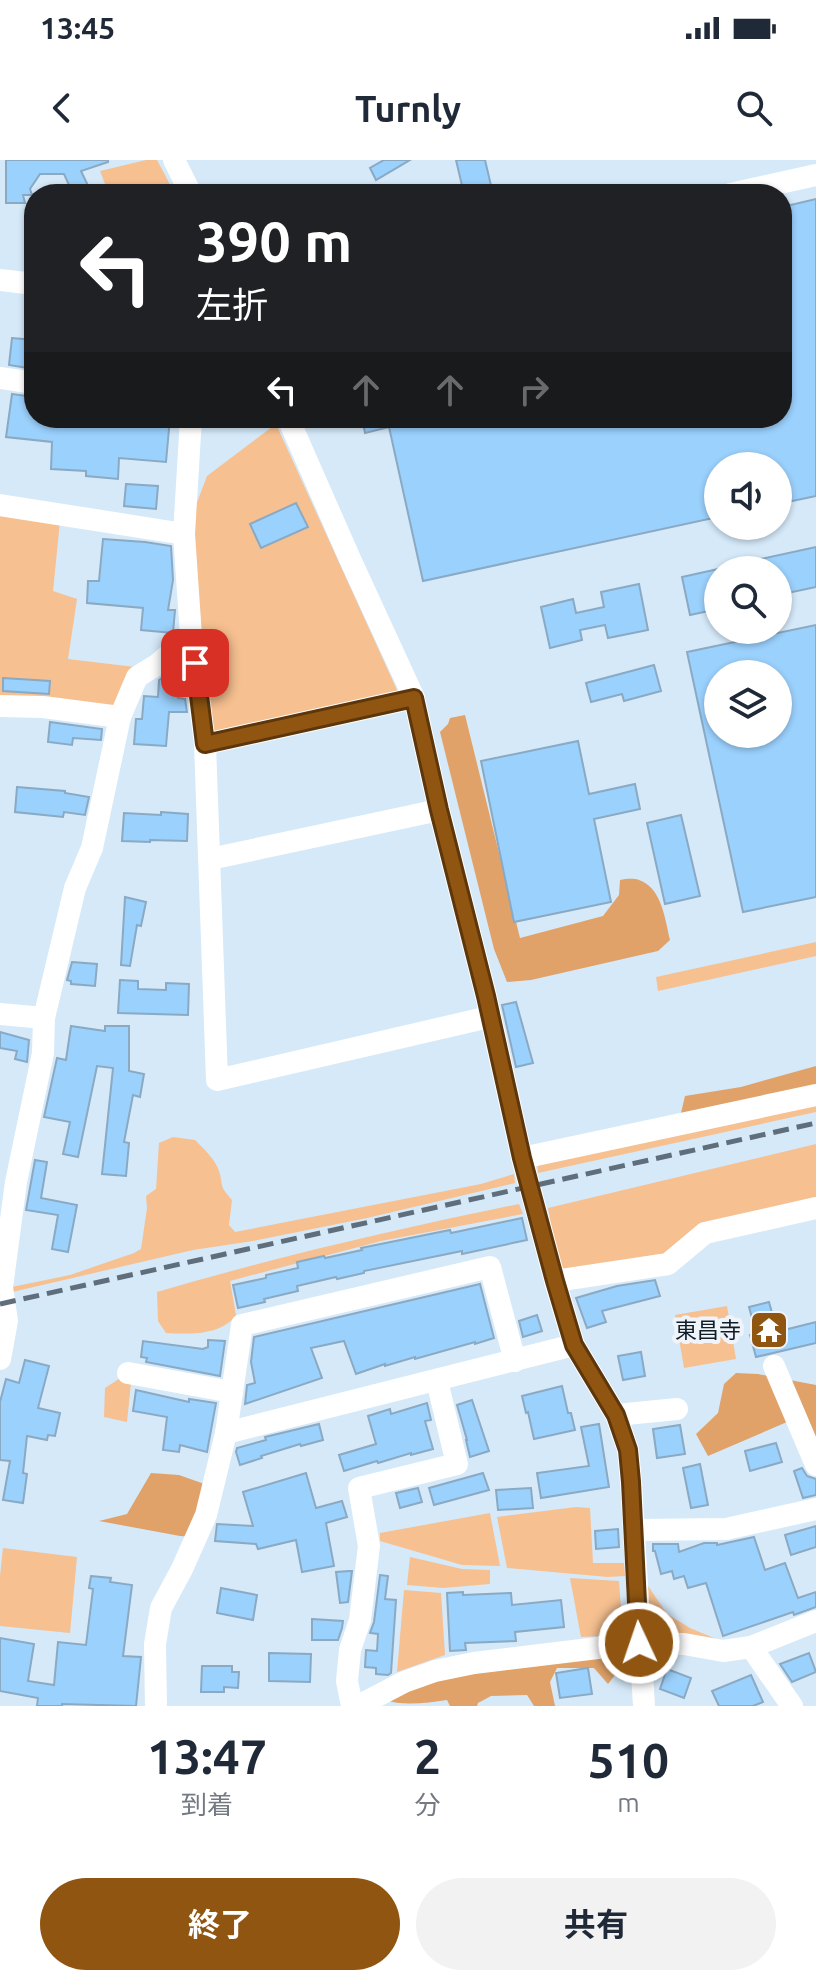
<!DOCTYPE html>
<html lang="ja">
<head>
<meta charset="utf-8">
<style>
  :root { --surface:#fff; --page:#f2f2f3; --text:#1f2937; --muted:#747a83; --accent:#8f5511 }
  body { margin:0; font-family:Ubuntu,"Noto Sans JP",sans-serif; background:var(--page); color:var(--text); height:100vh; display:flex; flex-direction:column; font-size:30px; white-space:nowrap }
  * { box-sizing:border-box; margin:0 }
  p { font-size:26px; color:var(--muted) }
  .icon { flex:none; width:44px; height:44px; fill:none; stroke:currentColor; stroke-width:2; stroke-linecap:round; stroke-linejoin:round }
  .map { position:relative; height:1546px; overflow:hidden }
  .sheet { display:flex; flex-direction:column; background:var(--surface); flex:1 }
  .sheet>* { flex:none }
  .top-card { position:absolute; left:24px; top:24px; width:768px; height:244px; border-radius:32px; box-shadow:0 2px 6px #0004; background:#202124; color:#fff; overflow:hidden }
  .fabs { position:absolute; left:704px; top:292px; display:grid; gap:16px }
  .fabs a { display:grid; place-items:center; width:88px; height:88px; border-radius:50%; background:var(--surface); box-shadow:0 2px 6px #0004; font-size:40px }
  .pin { position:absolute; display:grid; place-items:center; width:68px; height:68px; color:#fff; margin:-34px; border-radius:16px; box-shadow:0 4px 12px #0006 }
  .me { position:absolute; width:88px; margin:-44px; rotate:357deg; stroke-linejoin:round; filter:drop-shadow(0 0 6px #0008) }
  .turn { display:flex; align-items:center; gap:28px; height:168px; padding:0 40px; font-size:36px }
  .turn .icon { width:104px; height:104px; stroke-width:2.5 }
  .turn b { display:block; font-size:56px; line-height:68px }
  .lanes { display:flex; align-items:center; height:76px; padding:0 40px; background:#0003; justify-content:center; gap:40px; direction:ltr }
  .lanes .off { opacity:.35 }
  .eta { display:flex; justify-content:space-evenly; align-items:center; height:136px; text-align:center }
  .eta b { font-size:48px; font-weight:700; line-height:56px }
  .primary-button { display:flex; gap:16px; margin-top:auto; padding:16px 40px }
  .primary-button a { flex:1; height:92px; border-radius:48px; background:var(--accent); color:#fff; font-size:32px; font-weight:700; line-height:92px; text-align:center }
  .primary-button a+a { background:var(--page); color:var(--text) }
  .status { display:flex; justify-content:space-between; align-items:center; height:56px; padding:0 40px; background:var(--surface); direction:ltr }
  .status svg { height:22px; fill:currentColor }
  header { display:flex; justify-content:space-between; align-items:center; height:104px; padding:0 40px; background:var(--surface); font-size:36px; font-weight:700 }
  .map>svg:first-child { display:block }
  .green { fill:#f6c090 }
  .forest { fill:#e0a268 }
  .building { fill:#9bd1fd; stroke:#8aa9c3; stroke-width:2; fill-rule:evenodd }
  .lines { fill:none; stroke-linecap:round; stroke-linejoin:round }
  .minor { stroke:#fff; stroke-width:22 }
  .rail { stroke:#5f6e7a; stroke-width:5; stroke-dasharray:16 8; stroke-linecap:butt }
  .route-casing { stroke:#5d370b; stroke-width:20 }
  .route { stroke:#8f5511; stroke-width:14 }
  .labels { text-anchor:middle; stroke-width:8; stroke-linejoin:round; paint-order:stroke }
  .poi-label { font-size:22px; fill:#111d26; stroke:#eef4fa; text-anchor:end }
</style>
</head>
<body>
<div class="status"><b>13:45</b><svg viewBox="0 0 49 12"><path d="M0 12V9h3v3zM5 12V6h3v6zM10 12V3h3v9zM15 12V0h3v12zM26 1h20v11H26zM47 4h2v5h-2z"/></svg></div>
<header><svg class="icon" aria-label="back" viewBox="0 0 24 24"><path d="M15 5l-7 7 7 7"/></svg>Turnly<svg class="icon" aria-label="search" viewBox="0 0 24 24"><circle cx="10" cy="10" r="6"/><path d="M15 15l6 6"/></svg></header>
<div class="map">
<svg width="816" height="1546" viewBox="0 0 816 1546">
  <rect width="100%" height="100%" fill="#d5e9f9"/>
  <g class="green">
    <path d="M146 0H157L175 34H109L100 11Z"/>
    <path d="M276 264 402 541 210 583 190 361 207 316Z"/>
    <path d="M0 345 60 361 53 431 77 439 68 499 135 507 111 556 0 543Z"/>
    <path d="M816 782V796L658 831 656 817Z"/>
    <path d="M816 938V952L538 1013 537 995Z"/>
    <path d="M173 977 195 980C204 989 215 999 219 1011 224 1027 218 1024 232 1040L229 1065 235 1072 481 1024 514 1014 515 1023 367 1058 253 1081 193 1090 8 1133 7 1128 70 1115 134 1093 141 1089 147 1048 146 1036 156 1029 159 983Z"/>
    <path d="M816 984V1048L705 1073 668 1104 561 1120 548 1048Z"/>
    <path d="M519 1044 523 1054 381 1081 230 1121 236 1155C221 1176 189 1174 166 1173L158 1161 157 1132C276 1097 397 1069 519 1044Z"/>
    <path d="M727 1146 736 1199 684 1208 675 1155Z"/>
    <path d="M128 1213H132L127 1262 104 1257 105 1228Z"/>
    <path d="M576 1347 590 1348 593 1403H624L625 1416 608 1417 507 1408 497 1357Z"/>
    <path d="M490 1353 500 1406 462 1405 380 1381V1373Z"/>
    <path d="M3 1388 77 1397 70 1473 0 1466V1416Z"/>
    <path d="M410 1397 462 1409 490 1410V1424L443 1428 407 1425Z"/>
    <path d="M570 1418 619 1421 623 1475 581 1477Z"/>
    <path d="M644 1420 667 1454 690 1468 721 1481C704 1479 669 1479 658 1465 650 1453 647 1434 644 1420Z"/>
    <path d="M404 1430 441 1433 445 1495 397 1512Z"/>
  </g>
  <g class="forest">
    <path d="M465 555 520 778 603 756 619 735 620 720C626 719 633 718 639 720 662 728 665 759 670 780L658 791 531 820 507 822 494 789 440 572 448 564 450 558Z"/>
    <path d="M816 906V934L681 953 685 936 741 927Z"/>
    <path d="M736 1213 758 1214 816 1225V1302L787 1262 708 1296 696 1274 718 1253 724 1224Z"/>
    <path d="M151 1313 179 1315 213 1327 196 1377 180 1376 99 1361 127 1354Z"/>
    <path d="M621 1495 615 1515 608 1524 594 1508H557L550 1522 555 1546H534L527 1535 491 1536 478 1543 477 1546H450L447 1540C427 1543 402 1546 385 1540L431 1512Z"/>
  </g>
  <g class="building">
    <path d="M6 0H108V2L81 11 92 34H73L64 14H40L30 29 32 35H23L25 43H6Z"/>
    <path d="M384 0H410L376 20 370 8Z"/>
    <path d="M456 0H485L493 34H464Z"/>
    <path d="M816 39V336L778 344V306H718V357L423 421 389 267 365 273 362 258H782V47Z"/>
    <path d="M12 178 34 180V209L9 205Z"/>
    <path d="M12 234 34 237V258H170L166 302 119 298 118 319 86 316V311L51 309 52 282 6 277Z"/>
    <path d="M126 324 158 326 156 349 124 346Z"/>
    <path d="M296 343 308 367 261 388 250 364Z"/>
    <path d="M103 379 145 382 171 386 173 420 168 450H175L173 473 141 470 143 448 87 443 88 421H99Z"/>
    <path d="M816 387V427L778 435V410H738V404Z"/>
    <path d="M718 409V449L690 455 682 417Z"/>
    <path d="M639 424 648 470 608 478 605 465 580 470 582 480 550 488 541 447 573 439 576 453 604 447 601 432Z"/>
    <path d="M816 465V737L743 752 687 492ZM718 514H778V574H718Z"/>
    <path d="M654 505 661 531 624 541 622 534 591 542 586 523Z"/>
    <path d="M167 515H178V538L185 539 187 552H169L166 586 134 584 136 559H142L144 536 158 537 159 520Z"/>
    <path d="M3 518 50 521 49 534 3 531Z"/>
    <path d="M50 562 102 569 101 580 73 578 72 585 48 582Z"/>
    <path d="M578 581 589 634 635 624 640 649 594 659 611 742 514 762 481 601Z"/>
    <path d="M17 627 65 631V633L89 637 85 655 64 652 63 657 15 652Z"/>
    <path d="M161 652 188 654 187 681 150 680V682L122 681 124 653 161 655Z"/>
    <path d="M681 655 700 736 665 744 647 663Z"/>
    <path d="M125 737 146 742 141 766 137 765 130 806 121 805Z"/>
    <path d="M72 802 97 804 95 826 71 824V821L67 820Z"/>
    <path d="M120 820 138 821V829L166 830V823L189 824 188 855 118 853Z"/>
    <path d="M516 842 533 903 516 907 502 845Z"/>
    <path d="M71 866 105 871V866H129V911L144 914 140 937 133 935 124 982 129 983 126 1016 102 1014 113 908 97 906 78 997 63 994 70 962 44 957 57 898 66 900Z"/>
    <path d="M0 872 29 880 27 902 15 899 17 891 0 888Z"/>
    <path d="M35 1000 47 1002 41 1038 77 1045 68 1092 52 1089 58 1055 26 1050Z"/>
    <path d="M522 1058 527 1080 462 1094V1091L364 1111V1113L337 1119 336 1117 297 1126 298 1131 264 1139 265 1142 238 1148 233 1125 266 1118V1115L298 1108 297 1102 324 1096 325 1098 362 1090 361 1088 450 1070 451 1073Z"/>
    <path d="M655 1120 660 1136 602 1151 606 1162 587 1168 576 1138 617 1126Z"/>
    <path d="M480 1124 494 1178 475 1184V1182L415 1199V1197L385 1206V1204L356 1214 344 1181 311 1188 322 1218 245 1244 247 1225 255 1223 251 1202 254 1177Z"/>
    <path d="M769 1142 776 1167 782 1166 784 1170 816 1162V1183L756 1197 750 1175 756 1173 749 1147Z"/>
    <path d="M537 1155 542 1171 523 1177 519 1161Z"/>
    <path d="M208 1180 225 1181 220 1216 146 1202 147 1198 141 1197 143 1181 203 1189 208 1187Z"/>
    <path d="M641 1192 645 1216 623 1220 618 1196Z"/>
    <path d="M25 1200 49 1206 38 1248 60 1253 55 1276 48 1275 47 1280 27 1276 23 1313 27 1314 23 1343 3 1340 10 1301 0 1300V1242L6 1219 19 1223Z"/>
    <path d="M562 1226 568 1253H571L575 1270 534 1279 528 1252 526 1253 522 1236Z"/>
    <path d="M136 1230 189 1242V1239L216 1243 207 1292 180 1285 179 1292 163 1290 167 1257 133 1251Z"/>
    <path d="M472 1240 489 1291 470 1297 466 1280H467L457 1245Z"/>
    <path d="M427 1243 431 1260 425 1261 433 1289 411 1295V1293L378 1303 377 1301 344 1311 339 1295 376 1284 368 1256 390 1249 391 1254Z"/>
    <path d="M319 1264 323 1280 301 1286 300 1284 261 1296 262 1298 240 1305 236 1292 237 1288 266 1280 265 1277Z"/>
    <path d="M599 1264 609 1327 541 1338 537 1313 589 1306 581 1267Z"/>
    <path d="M680 1265 685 1294 657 1298 653 1269Z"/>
    <path d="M776 1283 782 1302 750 1311 745 1291Z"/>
    <path d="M700 1304 708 1345 691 1348 683 1308Z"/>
    <path d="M802 1308 807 1316 816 1319V1335L803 1338 794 1311Z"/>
    <path d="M306 1313 316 1348 342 1341 347 1357 326 1363 334 1406 302 1412 296 1380 258 1389 256 1384 215 1381 217 1364 253 1366 243 1332Z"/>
    <path d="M483 1313 489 1330 434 1345 429 1328Z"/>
    <path d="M418 1328 422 1342 400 1348 396 1333Z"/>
    <path d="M531 1328 533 1348 498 1350 496 1330Z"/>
    <path d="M816 1366V1387L791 1395 785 1375Z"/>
    <path d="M618 1369 619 1387 596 1389 595 1371Z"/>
    <path d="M754 1377 765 1410 785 1403 798 1438 816 1432V1447L794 1455 793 1452 723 1476 706 1423 688 1428 684 1416 674 1419 672 1411 661 1414 655 1391H653V1384H678L679 1392 704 1383H717V1385Z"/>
    <path d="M350 1411H352L348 1442 340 1443 336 1412Z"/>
    <path d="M380 1415 388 1416 385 1439 396 1440 391 1513 388 1515 376 1514V1508L365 1507 366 1490 377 1491 378 1474 370 1473 374 1462Z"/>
    <path d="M91 1416 111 1418 110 1422 132 1425 123 1496 141 1497 136 1546 62 1544V1546H37L38 1538 0 1531V1478L34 1484 28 1521 54 1525 58 1482 86 1485 93 1429 89 1428Z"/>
    <path d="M221 1428 257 1435 253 1460 217 1453Z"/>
    <path d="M463 1432V1435L511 1433 512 1445 561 1440 564 1467 515 1472 516 1481 465 1483 466 1490 450 1491 447 1433Z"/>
    <path d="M312 1459 343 1461 342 1468 338 1480H312Z"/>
    <path d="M269 1493 311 1494 310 1522 269 1521Z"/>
    <path d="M809 1493 816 1512 792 1522 780 1504Z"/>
    <path d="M202 1506H232V1512H239L238 1528 224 1527V1532H201Z"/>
    <path d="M588 1508 592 1534 560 1538 556 1513Z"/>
    <path d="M667 1509 691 1518 684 1538 660 1529Z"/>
    <path d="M751 1515 763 1542 753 1546H719L712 1531Z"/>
  </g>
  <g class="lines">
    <g class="minor">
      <path d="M174 0 191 34"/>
      <path d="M730 34 816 15"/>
      <path d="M0 120 34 124"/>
      <path d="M0 218 34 223"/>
      <path d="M191 258 184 374 191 476 205 584 217 920 489 857"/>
      <path d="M288 258 350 399 414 538 439 650 486 836 522 998 555 1121 574 1185 616 1255 628 1290 631 1322 644 1546"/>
      <path d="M0 345 184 374"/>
      <path d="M0 546 43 547 120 557"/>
      <path d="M205 584 414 538"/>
      <path d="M210 699 439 650"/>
      <path d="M0 854 44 858"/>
      <path d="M522 998 816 935"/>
      <path d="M555 1121 668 1104 705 1073 816 1048"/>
      <path d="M0 1199 7 1161 2 1127 16 1022 43 893 44 858 75 728 92 688 120 557 137 517 158 504 191 476"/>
      <path d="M774 1206 816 1305"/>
      <path d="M128 1213 232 1232"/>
      <path d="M616 1255 677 1249"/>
      <path d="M226 1273 242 1165 490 1107 515 1201"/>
      <path d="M634 1370 726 1369 816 1349"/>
      <path d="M751 1487 792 1546"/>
      <path d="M156 1546 155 1484 161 1448 182 1409 206 1355 226 1273 574 1185"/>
      <path d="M352 1546 347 1521 350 1490 360 1460 369 1386 359 1328 457 1304 437 1221"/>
      <path d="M358 1546 404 1522 435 1511 474 1503 639 1483 684 1484 723 1491 751 1487 816 1461"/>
    </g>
    <path class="rail" d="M0 1144 816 963"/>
  </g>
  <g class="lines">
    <defs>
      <path id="route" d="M195 503 205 584 414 538 439 650 486 836 522 998 555 1121 574 1185 616 1255 628 1290 631 1322 639 1483"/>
    </defs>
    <use href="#route" class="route-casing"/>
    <use href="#route" class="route"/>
  </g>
  <defs>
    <symbol id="temple-square" viewBox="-11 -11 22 22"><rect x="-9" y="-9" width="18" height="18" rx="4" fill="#8f5511" stroke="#eef4fa"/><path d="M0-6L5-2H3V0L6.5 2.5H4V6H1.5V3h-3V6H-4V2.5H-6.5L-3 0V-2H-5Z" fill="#fff"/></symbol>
  </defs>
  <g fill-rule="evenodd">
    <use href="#temple-square" x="747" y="1148" width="44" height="44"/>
  </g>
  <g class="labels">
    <g class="poi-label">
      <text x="741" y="1178">東昌寺</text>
    </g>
  </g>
</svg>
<div class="fabs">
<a><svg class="icon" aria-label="sound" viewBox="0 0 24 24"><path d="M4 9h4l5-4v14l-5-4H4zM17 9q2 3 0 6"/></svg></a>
<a><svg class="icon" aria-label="search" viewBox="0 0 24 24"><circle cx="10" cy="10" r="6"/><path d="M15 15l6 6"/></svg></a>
<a><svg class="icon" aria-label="layers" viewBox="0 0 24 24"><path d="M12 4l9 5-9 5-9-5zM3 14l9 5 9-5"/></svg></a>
</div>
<div class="pin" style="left:195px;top:503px;background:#d93025"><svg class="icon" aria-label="arrive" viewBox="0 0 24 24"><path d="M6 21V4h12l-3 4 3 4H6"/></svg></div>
<svg class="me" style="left:639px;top:1483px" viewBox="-20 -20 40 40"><circle r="17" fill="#8f5511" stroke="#fff" stroke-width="3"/><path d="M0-11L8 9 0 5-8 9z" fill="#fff"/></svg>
<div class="top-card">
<div class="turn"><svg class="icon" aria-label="left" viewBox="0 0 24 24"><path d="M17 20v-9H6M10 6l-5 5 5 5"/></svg><div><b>390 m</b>左折</div></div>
<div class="lanes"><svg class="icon" aria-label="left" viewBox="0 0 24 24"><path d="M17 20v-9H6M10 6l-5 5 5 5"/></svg><svg class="icon off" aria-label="ahead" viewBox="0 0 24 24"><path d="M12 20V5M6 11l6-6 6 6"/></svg><svg class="icon off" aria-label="ahead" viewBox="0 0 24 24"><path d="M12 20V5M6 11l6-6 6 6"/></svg><svg class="icon off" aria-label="right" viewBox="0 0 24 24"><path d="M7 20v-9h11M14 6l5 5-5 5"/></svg></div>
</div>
</div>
<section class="sheet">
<div class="eta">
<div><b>13:47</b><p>到着</p></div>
<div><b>2</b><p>分</p></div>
<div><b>510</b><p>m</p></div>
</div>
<div class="primary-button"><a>終了</a><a>共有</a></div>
</section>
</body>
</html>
